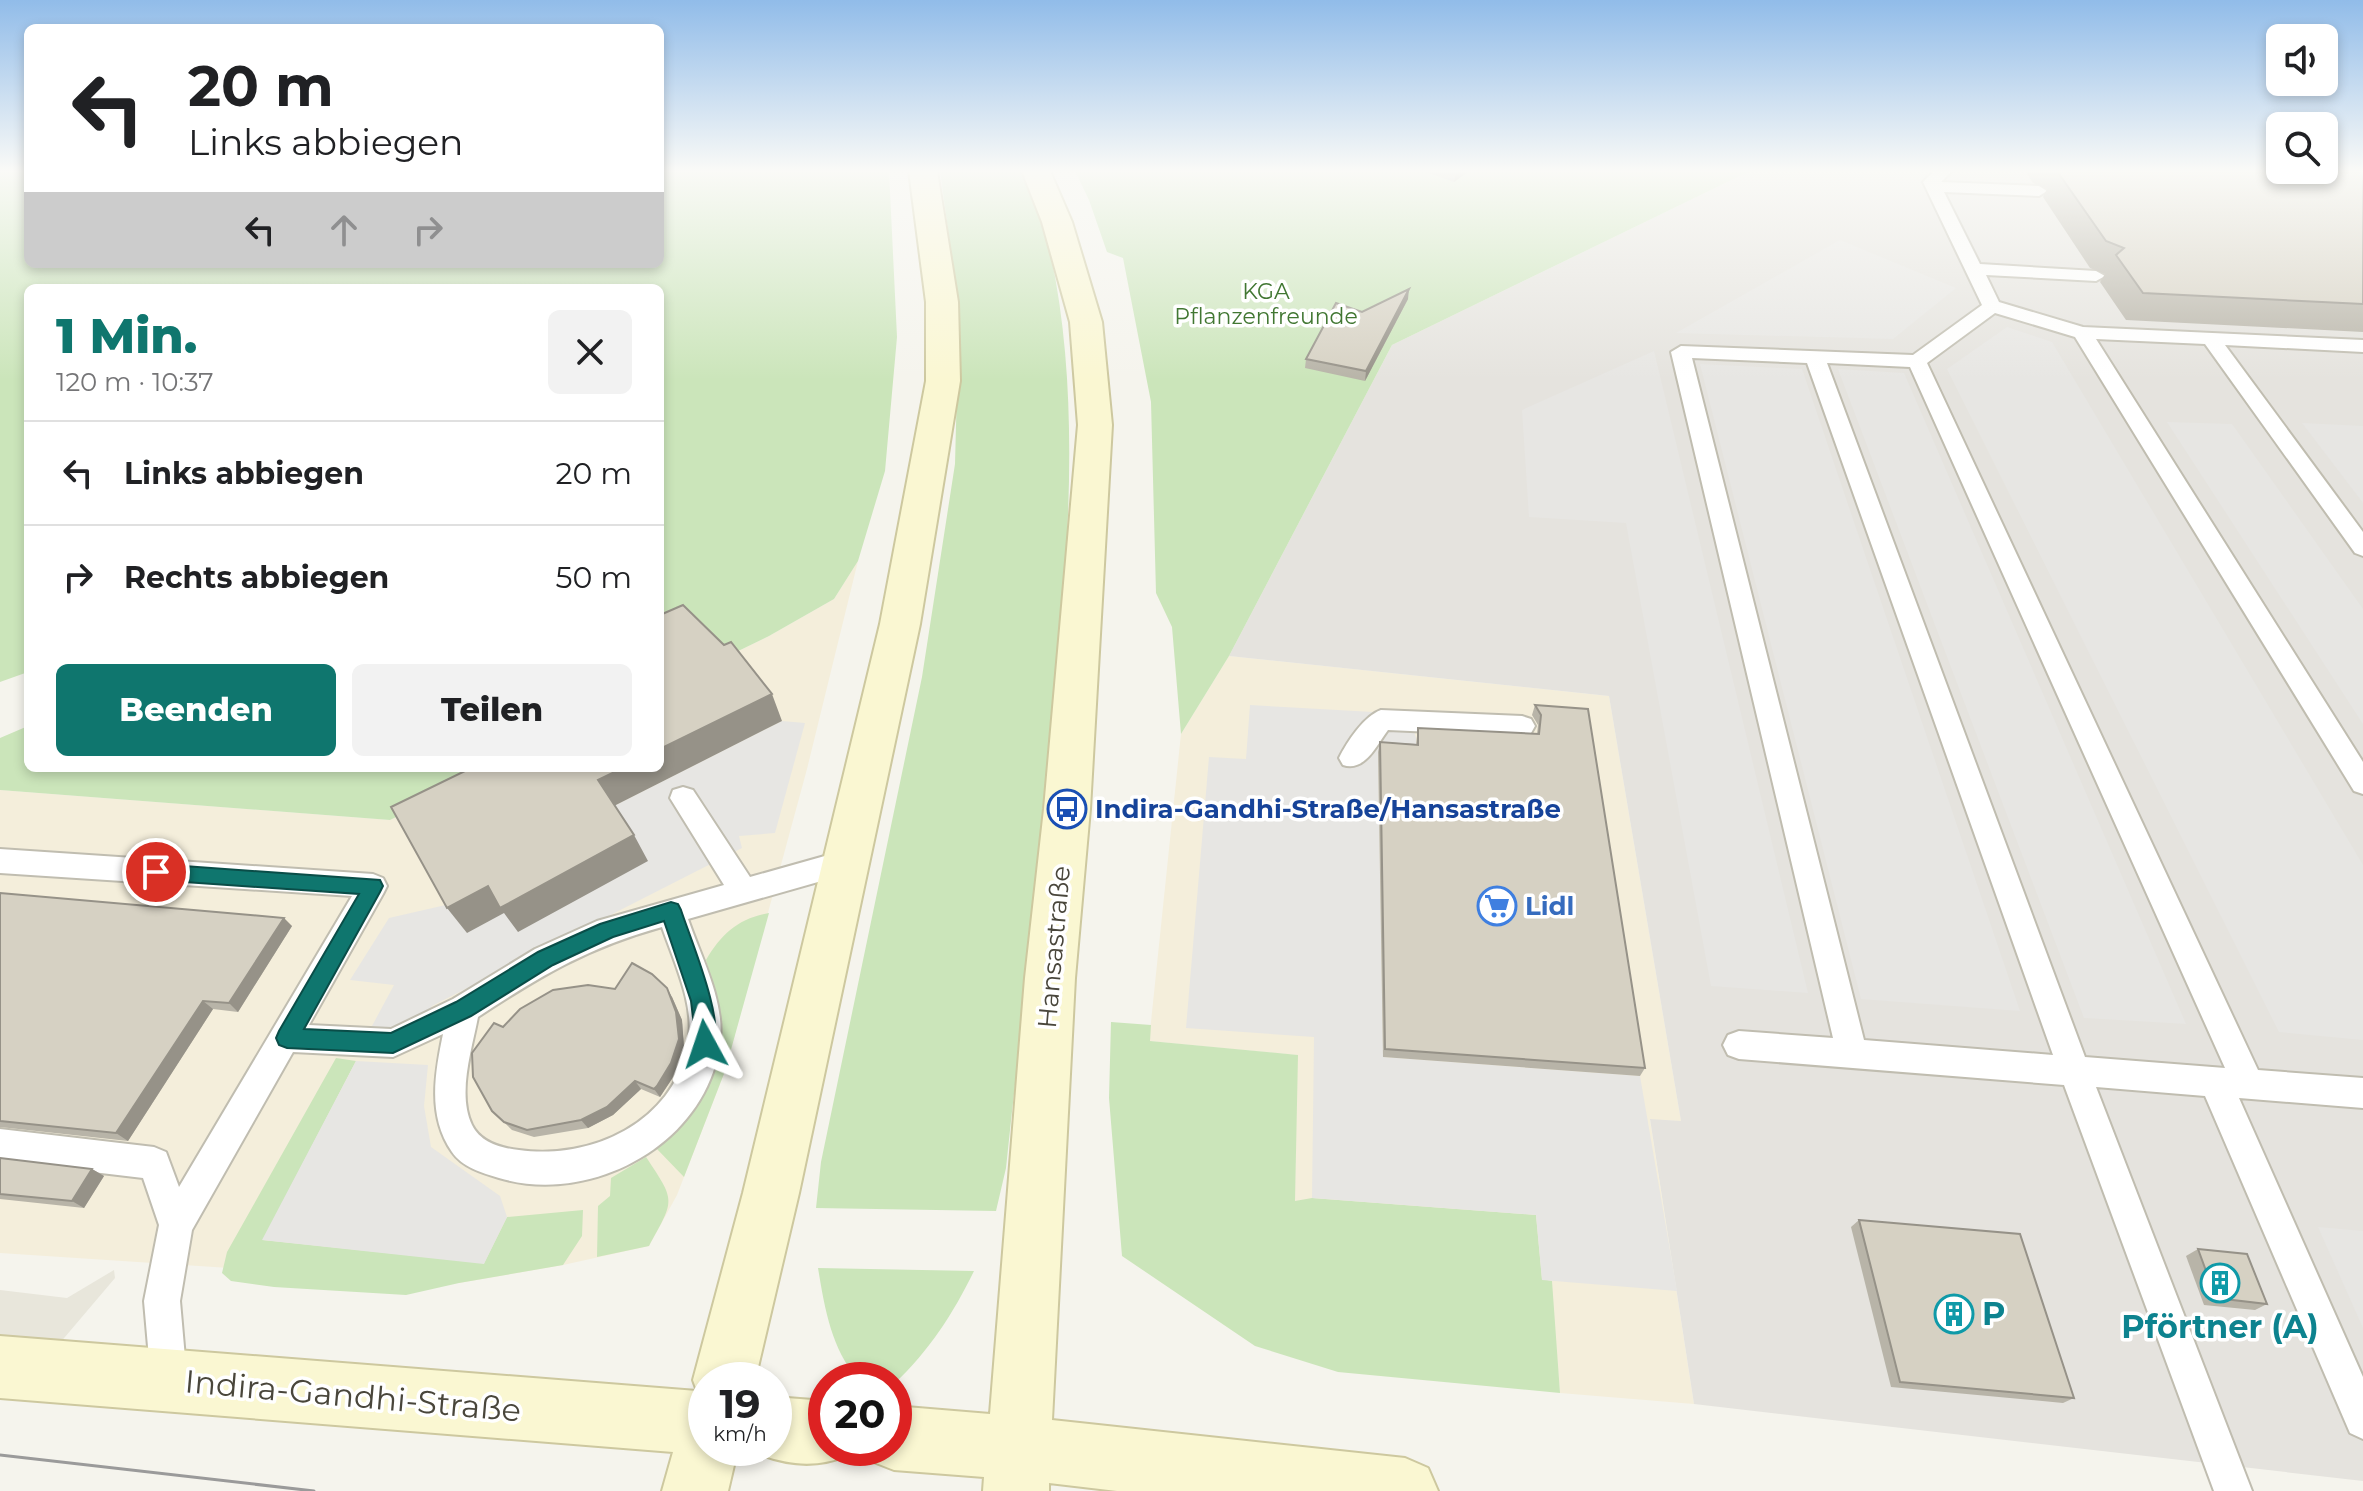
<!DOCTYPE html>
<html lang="de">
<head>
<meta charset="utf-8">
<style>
  :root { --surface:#fff; --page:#f2f2f2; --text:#202124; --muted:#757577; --line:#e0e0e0; --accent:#0f766e }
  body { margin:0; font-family:Montserrat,sans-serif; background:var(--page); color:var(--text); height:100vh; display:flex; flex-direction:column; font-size:30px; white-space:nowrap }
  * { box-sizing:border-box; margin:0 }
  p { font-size:26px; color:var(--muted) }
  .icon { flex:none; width:44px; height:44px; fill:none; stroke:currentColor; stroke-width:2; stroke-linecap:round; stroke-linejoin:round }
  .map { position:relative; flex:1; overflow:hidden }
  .details { position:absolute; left:24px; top:284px; width:640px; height:488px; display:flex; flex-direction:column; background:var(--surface); border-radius:12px; box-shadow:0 4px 12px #0003 }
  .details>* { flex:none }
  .banner { position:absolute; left:24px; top:24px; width:640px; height:244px; border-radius:12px; box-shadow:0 4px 12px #0003; background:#fff; color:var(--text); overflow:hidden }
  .tools { position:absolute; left:2266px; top:24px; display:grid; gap:16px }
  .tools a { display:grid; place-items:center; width:72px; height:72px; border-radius:12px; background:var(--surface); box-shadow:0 4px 12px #0003; font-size:40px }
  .speed { position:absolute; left:688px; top:1362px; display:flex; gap:16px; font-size:40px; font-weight:700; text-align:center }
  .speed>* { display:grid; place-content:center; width:104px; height:104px; border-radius:50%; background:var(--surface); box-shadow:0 4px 12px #0003; line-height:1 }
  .speed small { font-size:20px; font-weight:400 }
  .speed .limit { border:12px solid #d22; background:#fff; color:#111 }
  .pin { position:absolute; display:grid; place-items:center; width:68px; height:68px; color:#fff; margin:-34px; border:4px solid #fff; border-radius:50%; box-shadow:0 2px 8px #0007 }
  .me { position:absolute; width:88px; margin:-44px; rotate:355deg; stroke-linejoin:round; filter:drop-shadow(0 0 6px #0008) }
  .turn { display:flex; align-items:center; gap:28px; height:168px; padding:0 32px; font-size:36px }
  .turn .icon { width:104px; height:104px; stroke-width:2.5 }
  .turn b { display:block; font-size:56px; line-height:68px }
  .lanes { display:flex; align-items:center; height:76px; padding:0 32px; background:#0003; justify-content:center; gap:40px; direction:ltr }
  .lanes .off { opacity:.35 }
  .round { display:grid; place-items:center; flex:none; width:84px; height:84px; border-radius:12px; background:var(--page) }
  .summary { display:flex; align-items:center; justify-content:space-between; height:136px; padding:0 32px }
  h1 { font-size:48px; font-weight:800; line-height:60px; color:var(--accent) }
  .cta { display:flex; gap:16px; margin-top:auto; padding:16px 32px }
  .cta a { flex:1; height:92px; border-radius:12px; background:var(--accent); color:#fff; font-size:32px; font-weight:800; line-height:92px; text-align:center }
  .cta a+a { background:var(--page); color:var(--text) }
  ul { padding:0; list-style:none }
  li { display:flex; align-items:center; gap:24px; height:104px; padding:0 32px; border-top:2px solid var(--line) }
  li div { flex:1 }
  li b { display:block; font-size:30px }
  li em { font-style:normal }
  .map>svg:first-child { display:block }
  .residential { fill:#e8e6db }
  .commercial { fill:#f4eedb }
  .industrial { fill:#e5e3de }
  .green { fill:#cbe5ba }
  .parking { fill:#e7e6e3 }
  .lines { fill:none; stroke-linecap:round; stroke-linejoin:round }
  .lane-casing { stroke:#c0bdb0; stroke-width:4 }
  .secondary-casing { stroke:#cdc89f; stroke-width:4 }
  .lane { fill:#fff; fill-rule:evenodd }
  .secondary { fill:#faf7d2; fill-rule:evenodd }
  .tram { stroke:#9a9a9a; stroke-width:3 }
  .wall { fill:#b8b4a8 }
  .shaded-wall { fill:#969288 }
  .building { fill:#d6d1c3; stroke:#969288; stroke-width:2 }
  .route { fill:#0f766e; stroke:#0a4d48; stroke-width:2 }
  .labels { text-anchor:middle; stroke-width:7; stroke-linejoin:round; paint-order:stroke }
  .far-park-label { font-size:22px; fill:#417732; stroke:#fff }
  .transit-label { font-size:26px; font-weight:bold; fill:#164399; stroke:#fff; text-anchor:start }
  .shop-label { font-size:26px; font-weight:bold; fill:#366cbe; stroke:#fff; text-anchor:start }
  .street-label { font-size:26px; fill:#49463b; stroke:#fff }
  .near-culture-label { font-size:32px; font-weight:bold; fill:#0d838f; stroke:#fff; text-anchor:start }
  .near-street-label { font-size:32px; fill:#49463b; stroke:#fff }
</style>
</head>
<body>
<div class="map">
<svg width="2363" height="1491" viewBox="0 0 2363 1491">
  <rect width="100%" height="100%" fill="#f5f4ed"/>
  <path class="residential" d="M114 1270 115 1278 59 1344 0 1338V1290L67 1298Z"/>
  <g class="commercial">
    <path d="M858 561 807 769 725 1071 677 1195 649 1246 563 1265 459 1283 0 1253V790L390 820 497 768H660V689L769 636 834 599Z"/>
    <path d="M1229 656 1609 696 1681 1121 1650 1120 1694 1404 1560 1393 1551 1285 1294 1257 1297 1055 1149 1041 1181 734Z"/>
  </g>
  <path class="industrial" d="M1750 171H2363V1481L1694 1404 1650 1119 1681 1121 1609 696 1229 656 1392 345Z"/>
  <g class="green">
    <path d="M0 171H28V264H660V171H889L897 337 885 471 858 561 834 599 769 636 660 689V288H28V672L0 682Z"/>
    <path d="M940 171H1022C1030 192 1040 213 1046 234 1081 378 1069 527 1058 674 1045 839 1023 1004 1006 1168L996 1211 816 1208 821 1162 922 677 955 464 959 311Z"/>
    <path d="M1075 171H1750L1392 345 1229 656 1181 734 1172 627 1156 593 1151 402 1123 258 1107 252 1089 200Z"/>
    <path d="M28 726V768H497L390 820 0 790V738Z"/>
    <path d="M769 913 725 1071 684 1177 656 1148 689 1111 712 983 706 960C721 934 739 918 769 913Z"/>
    <path d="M1111 1022 1151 1025 1150 1041 1298 1055 1295 1201 1312 1198 1536 1215 1542 1279 1552 1281 1560 1393 1338 1372 1255 1346 1122 1256 1109 1098Z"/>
    <path d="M336 1058 356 1061 263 1240 484 1263 507 1217 583 1210 582 1236 563 1265 459 1283 406 1295 274 1287 231 1281 222 1273 227 1252Z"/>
    <path d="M646 1157C676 1202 675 1199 649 1246L597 1257 598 1206 610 1196 611 1178Z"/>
    <path d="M818 1268 974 1271C953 1314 929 1351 894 1384V1380H858C831 1347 825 1310 818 1268Z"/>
  </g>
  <g class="parking">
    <path d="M1840 240 1956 288 1893 339 1676 333Z"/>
    <path d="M2007 327 2052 342 2363 865V1040L2279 1032 1947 369Z"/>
    <path d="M1654 351 1808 993 1711 986 1626 523 1529 517 1522 410Z"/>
    <path d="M1700 364 1802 369 2020 1011 1861 999Z"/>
    <path d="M1838 369 1904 373 2186 1024 2084 1018Z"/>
    <path d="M2167 422 2232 424 2363 609V724Z"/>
    <path d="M2302 423 2363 426V503Z"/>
    <path d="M1250 705 1409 714 1416 738V754L1378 752 1383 1057 1640 1076 1677 1291 1542 1280 1536 1215 1312 1198 1314 1037 1186 1028 1209 757 1246 759Z"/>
    <path d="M782 721 805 723 775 833 739 836 742 848 432 1006 416 1032 372 1026 394 985 350 980 389 918 450 904 612 807Z"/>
    <path d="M356 1061 428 1065 424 1106 431 1147 500 1196 507 1217 484 1264 262 1240Z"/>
    <path d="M2318 1227 2363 1231V1328Z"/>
  </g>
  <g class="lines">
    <defs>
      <g id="lane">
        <path d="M1934 171H1952L1941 182 2039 186 2047 191 2039 196 1944 192 1980 264 2096 271 2105 276 2096 281 1986 275 1999 302 2083 327 2363 340V352L2225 345 2363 532V556L2355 553 2205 344 2096 339 2363 762V794L2354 791 2075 337 1995 313 1927 363 2258 1070 2363 1078V1108L2239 1098 2363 1377V1439L2350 1433 2205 1096 2096 1087 2252 1491H2214L2064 1085 1739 1059 1728 1055 1723 1045 1728 1035 1739 1031 1833 1038 1671 352 1681 346 1913 355 1982 305 1923 182ZM1692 358 1807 363 2053 1055 1864 1040ZM1827 363 1910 367 2225 1068 2085 1057Z"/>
        <path d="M1381 710 1522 716 1531 719 1535 726 1531 733 1522 736 1388 730C1376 746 1365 772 1343 765L1339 758C1347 742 1364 716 1381 710Z"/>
        <path d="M683 787 693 790 750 877 846 850 856 854 860 862 856 870 846 874 688 919C701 957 725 1001 720 1042 708 1143 592 1206 499 1178 482 1173 462 1167 452 1152 427 1116 435 1073 443 1034L393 1057 293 1052 192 1230 180 1301 187 1381 182 1394 169 1399 156 1394 151 1381 144 1301 159 1225 143 1178 0 1161V1129L154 1147 166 1152 179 1187 352 896 0 873V849L373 874 383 878 387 886 383 894 309 1025 391 1029 453 999 535 949 597 921 724 885 670 798 673 790ZM662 927C674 962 696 1007 688 1045 673 1123 591 1160 519 1150 501 1148 481 1143 472 1125 457 1094 472 1049 478 1017 542 975 587 948 662 927Z"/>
      </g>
      <g id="secondary">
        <path d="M909 171H937L958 302 960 381 920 624 799 1193 755 1380H706V1448H738L728 1491H662L673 1452 0 1398V1336L697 1391 693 1380 743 1193 880 624 926 381V302Z"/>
        <path d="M1022 171H1050L1072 222 1102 322 1112 425 1090 809 1075 978 1052 1420 1405 1458 1428 1468 1438 1491H1117L1049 1483V1491H983L984 1477 894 1470 871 1461 866 1448H894V1406L990 1414 1025 978 1044 809 1078 425 1070 322 1042 222Z"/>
        <path d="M774 1397 826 1401V1448H852L848 1455C817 1469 783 1465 752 1451L750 1448H774Z"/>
      </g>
    </defs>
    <use href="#lane" class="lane-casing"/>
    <use href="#secondary" class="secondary-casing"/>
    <use href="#lane" class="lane"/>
    <use href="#secondary" class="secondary"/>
    <path class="tram" d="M0 1455 314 1491"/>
  </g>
  <g class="wall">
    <path d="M1423 171H1469L1454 182Z"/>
    <path d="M2025 171H2363V332L2126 320 2100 282 2105 274 2090 268 2043 197 2047 189 2033 183Z"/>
    <path d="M1408 299 1365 381 1305 368 1306 359 1362 312Z"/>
    <path d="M1535 705 1588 709 1645 1068 1640 1076 1383 1057 1378 752 1380 742 1416 744 1418 728 1537 734 1538 725 1532 715Z"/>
    <path d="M0 893 292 926 238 1012 213 1009 128 1141 0 1127Z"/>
    <path d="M672 997 682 1020 684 1048 677 1071 660 1097 641 1089 613 1115 588 1128 534 1137 512 1130 492 1111 503 1027Z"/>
    <path d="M0 1158 92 1169 104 1176 84 1208 0 1199Z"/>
    <path d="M1859 1220 2074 1398 2063 1403 1891 1387 1851 1227Z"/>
    <path d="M2198 1249 2267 1304 2255 1310 2204 1305 2186 1256Z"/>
  </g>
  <g class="shaded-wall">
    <path d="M1458 171H1469L1454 182 1456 173Z"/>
    <path d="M1409 289 1408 299 1365 381 1366 371Z"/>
    <path d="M772 694 782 721 612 807 598 780 623 768H660V749Z"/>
    <path d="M634 835 648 861 518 932 504 913 467 933 447 908 488 886Z"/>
    <path d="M284 918 292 926 238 1012 229 1003Z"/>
    <path d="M667 988 672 997 682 1020 684 1048 677 1071 660 1097 654 1089Z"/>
    <path d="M203 1001 213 1009 128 1141 116 1133Z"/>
    <path d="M635 1081 641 1089 613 1115 588 1128 581 1120Z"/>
    <path d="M92 1169 104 1176 84 1208 72 1201Z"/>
  </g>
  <g class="building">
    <path d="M2057 171H2363V304L2143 293 2116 255 2124 248 2106 241Z"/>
    <path d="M1409 289 1366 371 1306 359 1336 303 1362 312Z"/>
    <path d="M683 605 724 645 731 642 772 694 660 749V615Z"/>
    <path d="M1535 705 1588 709 1645 1068 1385 1049 1380 742 1418 745V728L1539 734 1541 715Z"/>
    <path d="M471 768H623L598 780 634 835 500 908 488 886 447 908 391 807Z"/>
    <path d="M0 893 284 918 229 1003 203 1001 116 1133 0 1121Z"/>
    <path d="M632 963 652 974 667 988 676 1012 679 1039 671 1063 657 1086 654 1089 635 1081 607 1107 581 1120 527 1130 504 1122 492 1111 473 1077 472 1053 494 1023 503 1027 520 1009 553 990 588 985 615 989Z"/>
    <path d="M0 1158 92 1169 72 1201 0 1194Z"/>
    <path d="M1859 1220 2020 1234 2074 1398 1900 1382Z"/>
    <path d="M2198 1249 2247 1254 2267 1304 2216 1298Z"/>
  </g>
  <linearGradient id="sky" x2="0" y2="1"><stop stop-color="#91bce9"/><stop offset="0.45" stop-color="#fafaf7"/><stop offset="1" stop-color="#fafaf7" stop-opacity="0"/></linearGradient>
  <rect width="2363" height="380" fill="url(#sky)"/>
  <path class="route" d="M156 864 380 880 383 886 380 892 304 1029 391 1033 456 1002 538 952 600 924 671 902 678 904 681 910C691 941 726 1022 713 1051L705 1054 697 1051 691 1001 664 921 613 937 553 965 471 1016 393 1053 287 1048 279 1045 276 1038 279 1031 359 894 156 880 149 878 146 872 149 866Z"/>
  <defs>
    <symbol id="bus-ring" viewBox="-11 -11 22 22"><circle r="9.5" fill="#fff" stroke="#1a4fb4" stroke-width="1.5"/><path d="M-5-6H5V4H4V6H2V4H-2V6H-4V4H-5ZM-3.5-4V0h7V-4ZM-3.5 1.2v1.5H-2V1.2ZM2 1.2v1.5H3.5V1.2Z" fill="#1a4fb4"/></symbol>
    <symbol id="supermarket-ring" viewBox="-11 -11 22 22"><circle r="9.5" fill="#fff" stroke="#3f7fe0" stroke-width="1.5"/><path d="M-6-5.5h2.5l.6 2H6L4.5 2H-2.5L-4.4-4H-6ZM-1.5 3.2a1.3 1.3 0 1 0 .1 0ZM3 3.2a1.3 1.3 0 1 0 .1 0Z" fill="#3f7fe0"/></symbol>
    <symbol id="building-ring" viewBox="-11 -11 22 22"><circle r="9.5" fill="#fff" stroke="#0f9aa8" stroke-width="1.5"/><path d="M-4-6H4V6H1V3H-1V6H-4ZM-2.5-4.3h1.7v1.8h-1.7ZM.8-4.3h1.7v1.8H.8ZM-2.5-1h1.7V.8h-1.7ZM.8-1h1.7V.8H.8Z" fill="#0f9aa8"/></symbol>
  </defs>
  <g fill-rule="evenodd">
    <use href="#bus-ring" x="1045" y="787" width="44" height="44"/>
    <use href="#supermarket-ring" x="1475" y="884" width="44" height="44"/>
    <use href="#building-ring" x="2198" y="1261" width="44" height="44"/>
    <use href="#building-ring" x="1932" y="1292" width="44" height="44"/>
  </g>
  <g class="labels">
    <g class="far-park-label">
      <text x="1266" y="299">KGA<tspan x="1266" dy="25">Pflanzenfreunde</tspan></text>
    </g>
    <g class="transit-label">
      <text x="1095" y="818">Indira-Gandhi-Straße/Hansastraße</text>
    </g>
    <g class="shop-label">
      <text x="1525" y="915">Lidl</text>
    </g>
    <g class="street-label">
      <text transform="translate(1054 947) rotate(-85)" y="9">Hansastraße</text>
    </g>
    <g class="near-culture-label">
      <text x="1982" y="1325">P</text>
      <text x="2220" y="1338" text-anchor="middle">Pförtner (A)</text>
    </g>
    <g class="near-street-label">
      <text transform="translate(353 1396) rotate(5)" y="11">Indira-Gandhi-Straße</text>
    </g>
  </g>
</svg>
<div class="tools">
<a><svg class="icon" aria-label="sound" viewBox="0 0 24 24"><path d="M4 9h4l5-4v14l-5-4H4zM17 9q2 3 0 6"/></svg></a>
<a><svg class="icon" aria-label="search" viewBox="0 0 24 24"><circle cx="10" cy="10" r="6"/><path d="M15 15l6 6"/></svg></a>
</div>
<div class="speed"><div>19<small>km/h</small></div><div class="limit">20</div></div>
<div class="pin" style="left:156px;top:872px;background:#d93025"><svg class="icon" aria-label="arrive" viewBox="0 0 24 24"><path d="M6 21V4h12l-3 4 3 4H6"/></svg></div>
<svg class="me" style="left:705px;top:1044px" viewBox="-20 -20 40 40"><path d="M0-17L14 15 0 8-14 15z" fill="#0f766e" stroke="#fff" stroke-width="4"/></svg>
<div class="banner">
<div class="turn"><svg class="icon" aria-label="left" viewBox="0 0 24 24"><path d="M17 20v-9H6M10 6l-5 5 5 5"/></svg><div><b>20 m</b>Links abbiegen</div></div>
<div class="lanes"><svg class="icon" aria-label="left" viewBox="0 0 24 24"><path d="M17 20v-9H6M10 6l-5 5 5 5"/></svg><svg class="icon off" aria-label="ahead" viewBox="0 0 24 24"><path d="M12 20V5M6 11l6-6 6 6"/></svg><svg class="icon off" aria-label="right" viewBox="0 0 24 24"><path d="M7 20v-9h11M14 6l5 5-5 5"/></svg></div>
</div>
<section class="details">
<div class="summary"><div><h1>1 Min.</h1><p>120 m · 10:37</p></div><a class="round"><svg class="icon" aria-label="close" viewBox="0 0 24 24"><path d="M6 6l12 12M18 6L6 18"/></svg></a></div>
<ul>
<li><svg class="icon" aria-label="left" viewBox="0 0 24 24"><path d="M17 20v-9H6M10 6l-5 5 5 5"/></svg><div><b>Links abbiegen</b></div><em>20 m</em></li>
<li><svg class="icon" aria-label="right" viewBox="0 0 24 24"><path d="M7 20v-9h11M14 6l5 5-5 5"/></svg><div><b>Rechts abbiegen</b></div><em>50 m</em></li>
</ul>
<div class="cta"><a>Beenden</a><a>Teilen</a></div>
</section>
</div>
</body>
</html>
